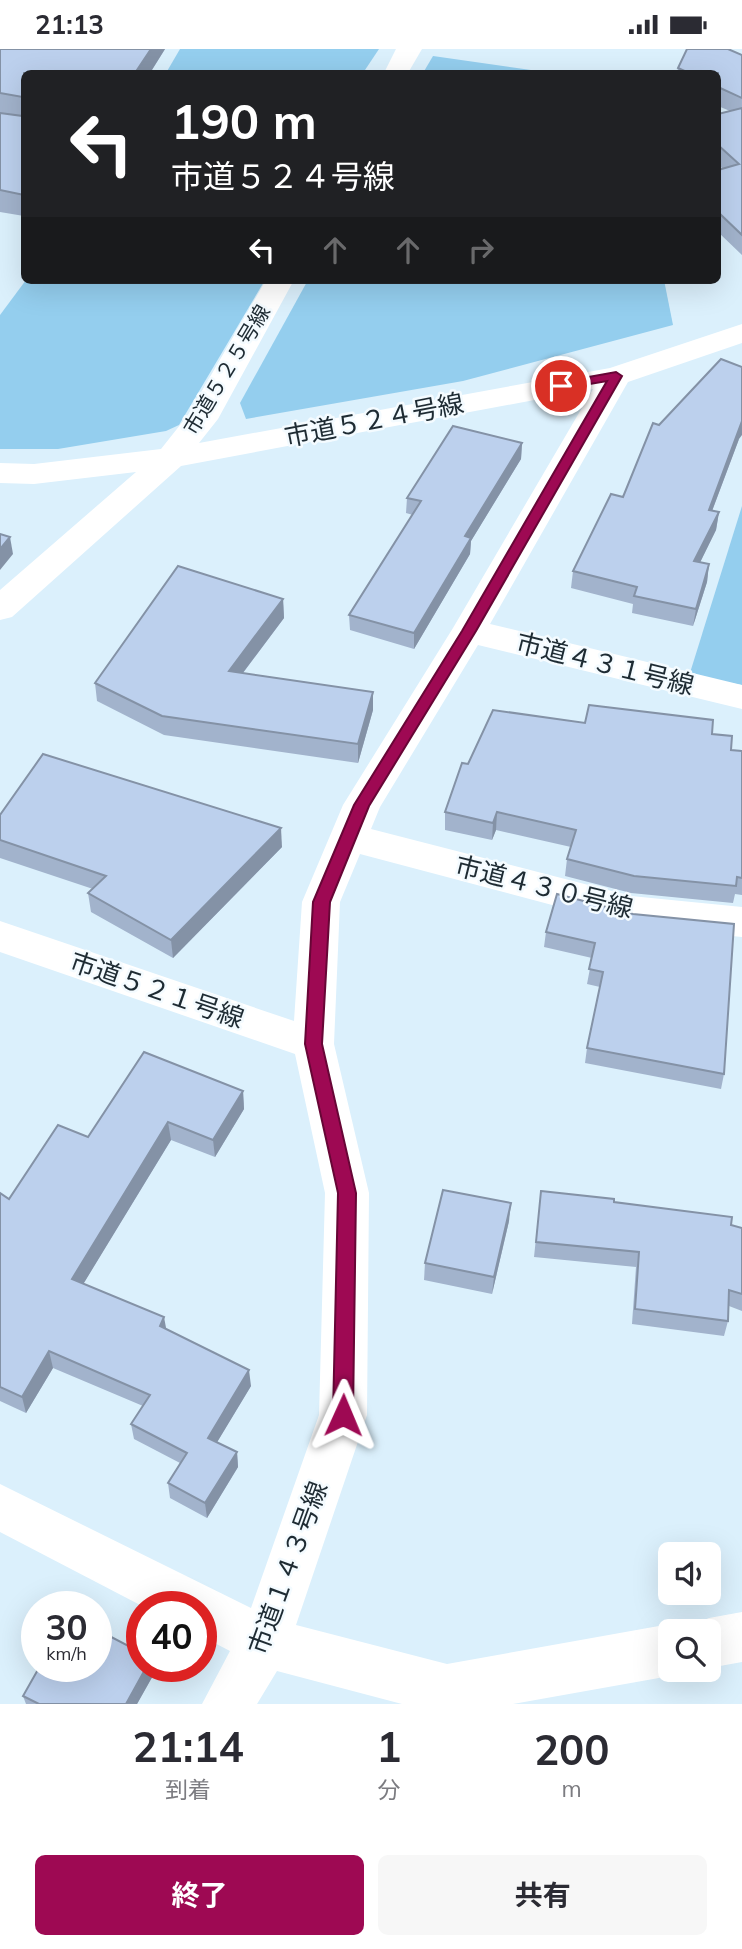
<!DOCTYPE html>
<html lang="ja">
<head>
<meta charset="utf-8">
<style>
  :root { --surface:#fff; --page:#f7f7f7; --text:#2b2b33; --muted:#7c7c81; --accent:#9e0953 }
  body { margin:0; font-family:Mulish,"Noto Sans JP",sans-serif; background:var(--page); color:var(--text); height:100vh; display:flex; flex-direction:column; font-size:26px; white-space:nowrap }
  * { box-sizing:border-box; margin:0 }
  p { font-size:23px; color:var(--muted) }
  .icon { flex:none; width:38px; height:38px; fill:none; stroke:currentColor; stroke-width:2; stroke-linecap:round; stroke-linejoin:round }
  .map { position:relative; height:1655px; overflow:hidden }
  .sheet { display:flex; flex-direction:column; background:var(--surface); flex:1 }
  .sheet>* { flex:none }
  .hud { position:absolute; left:21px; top:21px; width:700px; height:214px; border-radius:10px; box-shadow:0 7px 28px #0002; background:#202124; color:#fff; overflow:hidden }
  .buttons { position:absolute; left:658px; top:1493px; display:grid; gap:14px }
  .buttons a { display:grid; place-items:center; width:63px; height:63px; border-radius:10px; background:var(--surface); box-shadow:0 7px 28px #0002; font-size:35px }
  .speed { position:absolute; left:21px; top:1542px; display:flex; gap:14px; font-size:35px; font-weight:700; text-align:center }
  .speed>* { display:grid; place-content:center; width:91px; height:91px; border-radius:50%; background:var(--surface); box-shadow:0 7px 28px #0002; line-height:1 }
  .speed small { font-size:18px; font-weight:400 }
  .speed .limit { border:10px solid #d22; background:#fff; color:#111 }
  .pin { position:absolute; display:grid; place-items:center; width:60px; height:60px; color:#fff; margin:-30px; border:4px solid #fff; border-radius:50%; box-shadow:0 2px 7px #0007 }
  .me { position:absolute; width:77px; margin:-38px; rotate:1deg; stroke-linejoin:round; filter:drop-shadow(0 0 5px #0008) }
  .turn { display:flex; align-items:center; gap:24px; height:147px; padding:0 35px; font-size:32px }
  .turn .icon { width:91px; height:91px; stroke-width:2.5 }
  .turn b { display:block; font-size:49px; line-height:60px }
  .lanes { display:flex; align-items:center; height:66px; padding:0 35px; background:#0003; justify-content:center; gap:35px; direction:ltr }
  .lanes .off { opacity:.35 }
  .eta { display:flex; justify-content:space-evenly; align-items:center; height:119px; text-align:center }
  .eta b { font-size:42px; font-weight:700; line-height:49px }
  .button { display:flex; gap:14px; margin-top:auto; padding:14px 35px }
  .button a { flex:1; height:80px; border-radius:10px; background:var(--accent); color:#fff; font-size:28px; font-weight:700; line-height:80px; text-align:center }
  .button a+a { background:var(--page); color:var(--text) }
  .status { display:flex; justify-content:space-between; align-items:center; height:49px; padding:0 35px; background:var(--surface); direction:ltr }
  .status svg { height:19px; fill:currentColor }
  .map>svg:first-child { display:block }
  .green { fill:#94ceee }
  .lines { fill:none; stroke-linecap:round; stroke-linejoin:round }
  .minor { fill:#fff; fill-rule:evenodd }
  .wall { fill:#a2b3cc }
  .shaded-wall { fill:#8492a6 }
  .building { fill:#bcd0ed; stroke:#8492a6; stroke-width:2 }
  .route { fill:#9e0953; stroke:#670636; stroke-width:2 }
  .labels { text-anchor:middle; stroke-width:5; stroke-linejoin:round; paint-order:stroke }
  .far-street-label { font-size:21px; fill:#1e2b33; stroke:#f4fbff }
  .street-label { font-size:26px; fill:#1e2b33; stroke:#f4fbff }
</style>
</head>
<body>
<div class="status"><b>21:13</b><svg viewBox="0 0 49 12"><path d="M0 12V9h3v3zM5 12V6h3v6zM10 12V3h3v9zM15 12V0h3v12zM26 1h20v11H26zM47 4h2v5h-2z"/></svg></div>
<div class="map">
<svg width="742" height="1655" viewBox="0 0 742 1655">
  <rect width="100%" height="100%" fill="#dbf0fc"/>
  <g class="green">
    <path d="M180 0H379L363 24H166Z"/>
    <path d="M433 7 552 24H423Z"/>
    <path d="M26 231H265L179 376 166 382 58 400H0V266Z"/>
    <path d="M308 231H664L673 276 463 332 246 370 240 354Z"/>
    <path d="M742 457V636L689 627Z"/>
  </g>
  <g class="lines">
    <g class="minor">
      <path d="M396 0H422L408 24H384Z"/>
      <path d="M266 231H294L218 370 199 394 610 319 742 275V294L628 333 490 575 742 636V660L478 596 380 758 371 780 631 847 742 858V888L631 877 360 805 340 853 334 995 369 1144 367 1366 296 1576 447 1615 670 1575 686 1582H670V1620H685L670 1627 513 1655H402L277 1622 257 1655H202L230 1602 201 1587V1558H144L0 1483V1435L251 1559 319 1366 325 1144 295 1005 0 903V872L294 972 302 853 343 756 453 579 593 340 181 417 12 568 0 571V541L136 423 34 435 0 434V414L34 415 161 400 188 366Z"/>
      <path d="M742 1563V1613L709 1619V1582H688L691 1576 709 1569Z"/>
    </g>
  </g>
  <g class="wall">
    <path d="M0 0H165L150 24H24V167L0 163Z"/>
    <path d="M742 6V206L718 183V121L722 119 718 116V65L730 62 718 57V24H677L678 19Z"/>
    <path d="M739 390 712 462 719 463 716 481 700 513 709 515 707 533 693 577 632 564 633 555 571 539 573 522Z"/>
    <path d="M522 394 521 410 471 492 470 505 414 600 350 581 349 566 413 466 406 464 407 449Z"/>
    <path d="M283 550 284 569 243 624 373 643V661L358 714 164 686 97 652 95 634Z"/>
    <path d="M585 674 712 685 731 701 742 702V846L735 845 733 854 631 844 565 827 567 810 571 798 496 781 492 791 445 781V763L468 715Z"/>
    <path d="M0 766 282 798 173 909 91 863 88 844 93 840 0 809Z"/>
    <path d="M557 845 724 1025 721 1040 585 1014 587 999 600 938 587 935 592 909 544 898 546 883Z"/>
    <path d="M243 1042 244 1060 215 1108 171 1091 83 1235 166 1280 251 1337 217 1393 237 1403 238 1418 207 1469 170 1449 168 1434 180 1414 134 1390 131 1375 143 1357 53 1319 26 1364 0 1352V1144L9 1150 88 1088Z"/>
    <path d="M541 1142 614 1153 731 1176 742 1179V1262L729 1257 728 1272 724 1287 632 1275 636 1218 534 1208Z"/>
    <path d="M509 1172 492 1245 424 1231 425 1214Z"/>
    <path d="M155 1623 137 1655H26L23 1647Z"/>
  </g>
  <g class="shaded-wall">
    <path d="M151 0H165L150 24H135Z"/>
    <path d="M742 372V386L739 390 706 478 709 461Z"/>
    <path d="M522 394 521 410 471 492 470 505 414 600V584L465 487Z"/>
    <path d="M719 463 716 481 692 530 694 512Z"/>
    <path d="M10 488 13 505 0 521V500Z"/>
    <path d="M709 515 707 533 693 577 696 560Z"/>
    <path d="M283 550 284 569 230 641 229 622Z"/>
    <path d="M373 643V661L358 714V695Z"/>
    <path d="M497 763 496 781 492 791 493 774Z"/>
    <path d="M281 779 282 798 173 909 171 891Z"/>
    <path d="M243 1042 244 1060 215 1108 213 1091Z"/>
    <path d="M168 1073 171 1091 76 1247 72 1230Z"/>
    <path d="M511 1154 509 1172 492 1245 494 1228Z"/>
    <path d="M164 1268 167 1284 160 1277Z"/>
    <path d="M49 1302 53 1319 26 1364 22 1348Z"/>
    <path d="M249 1321 251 1337 210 1405 208 1389Z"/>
    <path d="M237 1403 238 1418 207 1469 205 1454Z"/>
    <path d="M147 1617H154L155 1623 137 1655H126Z"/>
  </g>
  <g class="building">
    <path d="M0 0H151L135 24H24V146L0 141V64L23 67V48L0 44Z"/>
    <path d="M687 0H728L742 6V49L718 38V24H689L678 19Z"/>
    <path d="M742 59V186L718 163V137L719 136 718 135V121L739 115 718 96V65Z"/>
    <path d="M721 310 742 318V372L709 461 719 463 694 512 709 515 696 560 634 547 637 538 573 522 611 445 623 448 653 374 659 376Z"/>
    <path d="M453 377 522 394 465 487 471 489 414 584 349 566 421 452 407 449Z"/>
    <path d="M0 485 10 488 0 500Z"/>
    <path d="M178 517 283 550 229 622 373 643 358 695 162 667 95 634Z"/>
    <path d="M589 656 713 671 712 685 732 687 731 701 742 702V829L737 828 736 837 634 827 567 810 576 781 497 763 493 774 445 763 462 714 468 715 493 661 585 674Z"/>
    <path d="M43 705 281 779 171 891 88 844 106 827 0 791V766Z"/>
    <path d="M557 845 633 865 734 875 724 1025 587 999 603 923 589 920 595 894 546 883Z"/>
    <path d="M144 1003 243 1042 213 1091 168 1073 72 1230 164 1268 160 1277 249 1321 208 1389 237 1403 205 1454 168 1434 187 1404 131 1375 150 1346 49 1302 22 1348 0 1338V1144L9 1150 58 1076 88 1088Z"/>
    <path d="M443 1141 511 1154 494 1228 425 1214Z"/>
    <path d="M541 1142 614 1150V1153L732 1168 731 1176 742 1179V1245L729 1241 728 1272 635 1260 639 1203 536 1193Z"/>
    <path d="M96 1580 142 1604V1617H147L126 1655H39L23 1647 40 1617H96Z"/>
  </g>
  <path class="route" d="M616 323 622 327 476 582 369 757 330 853 322 995 356 1144 353 1366 350 1372 343 1375 336 1372 333 1366 338 1144 305 995 313 853 354 756 462 582 607 332 561 340 555 337 561 333Z"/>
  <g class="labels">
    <g class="far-street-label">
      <text transform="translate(227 321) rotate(-59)" y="7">市道５２５号線</text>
    </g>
    <g class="street-label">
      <text transform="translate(374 371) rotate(-11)" y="9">市道５２４号線</text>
      <text transform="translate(605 615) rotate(14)" y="9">市道４３１号線</text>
      <text transform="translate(544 838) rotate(14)" y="9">市道４３０号線</text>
      <text transform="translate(157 941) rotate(19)" y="9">市道５２１号線</text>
      <text transform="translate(288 1519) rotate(-70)" y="9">市道１４３号線</text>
    </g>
  </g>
</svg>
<div class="buttons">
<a><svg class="icon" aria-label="sound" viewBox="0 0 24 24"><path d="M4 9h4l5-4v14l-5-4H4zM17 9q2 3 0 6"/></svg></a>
<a><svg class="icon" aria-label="search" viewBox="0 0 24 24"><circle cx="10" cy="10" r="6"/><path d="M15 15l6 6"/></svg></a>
</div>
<div class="speed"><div>30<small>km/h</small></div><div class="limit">40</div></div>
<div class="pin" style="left:561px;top:337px;background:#d93025"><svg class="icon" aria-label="arrive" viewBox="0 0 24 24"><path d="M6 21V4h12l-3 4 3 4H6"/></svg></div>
<svg class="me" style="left:343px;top:1366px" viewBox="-20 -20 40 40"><path d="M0-17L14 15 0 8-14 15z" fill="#9e0953" stroke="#fff" stroke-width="4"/></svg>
<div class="hud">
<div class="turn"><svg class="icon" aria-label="left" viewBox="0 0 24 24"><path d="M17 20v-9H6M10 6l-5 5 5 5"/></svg><div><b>190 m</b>市道５２４号線</div></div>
<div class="lanes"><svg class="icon" aria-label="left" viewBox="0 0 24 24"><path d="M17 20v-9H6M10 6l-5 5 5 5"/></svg><svg class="icon off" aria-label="ahead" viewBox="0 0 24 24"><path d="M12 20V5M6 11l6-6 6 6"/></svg><svg class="icon off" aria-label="ahead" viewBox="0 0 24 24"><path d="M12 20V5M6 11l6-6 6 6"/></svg><svg class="icon off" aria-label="right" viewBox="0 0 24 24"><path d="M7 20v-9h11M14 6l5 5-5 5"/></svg></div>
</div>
</div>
<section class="sheet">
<div class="eta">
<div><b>21:14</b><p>到着</p></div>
<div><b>1</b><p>分</p></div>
<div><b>200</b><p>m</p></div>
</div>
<div class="button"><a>終了</a><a>共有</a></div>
</section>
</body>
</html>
